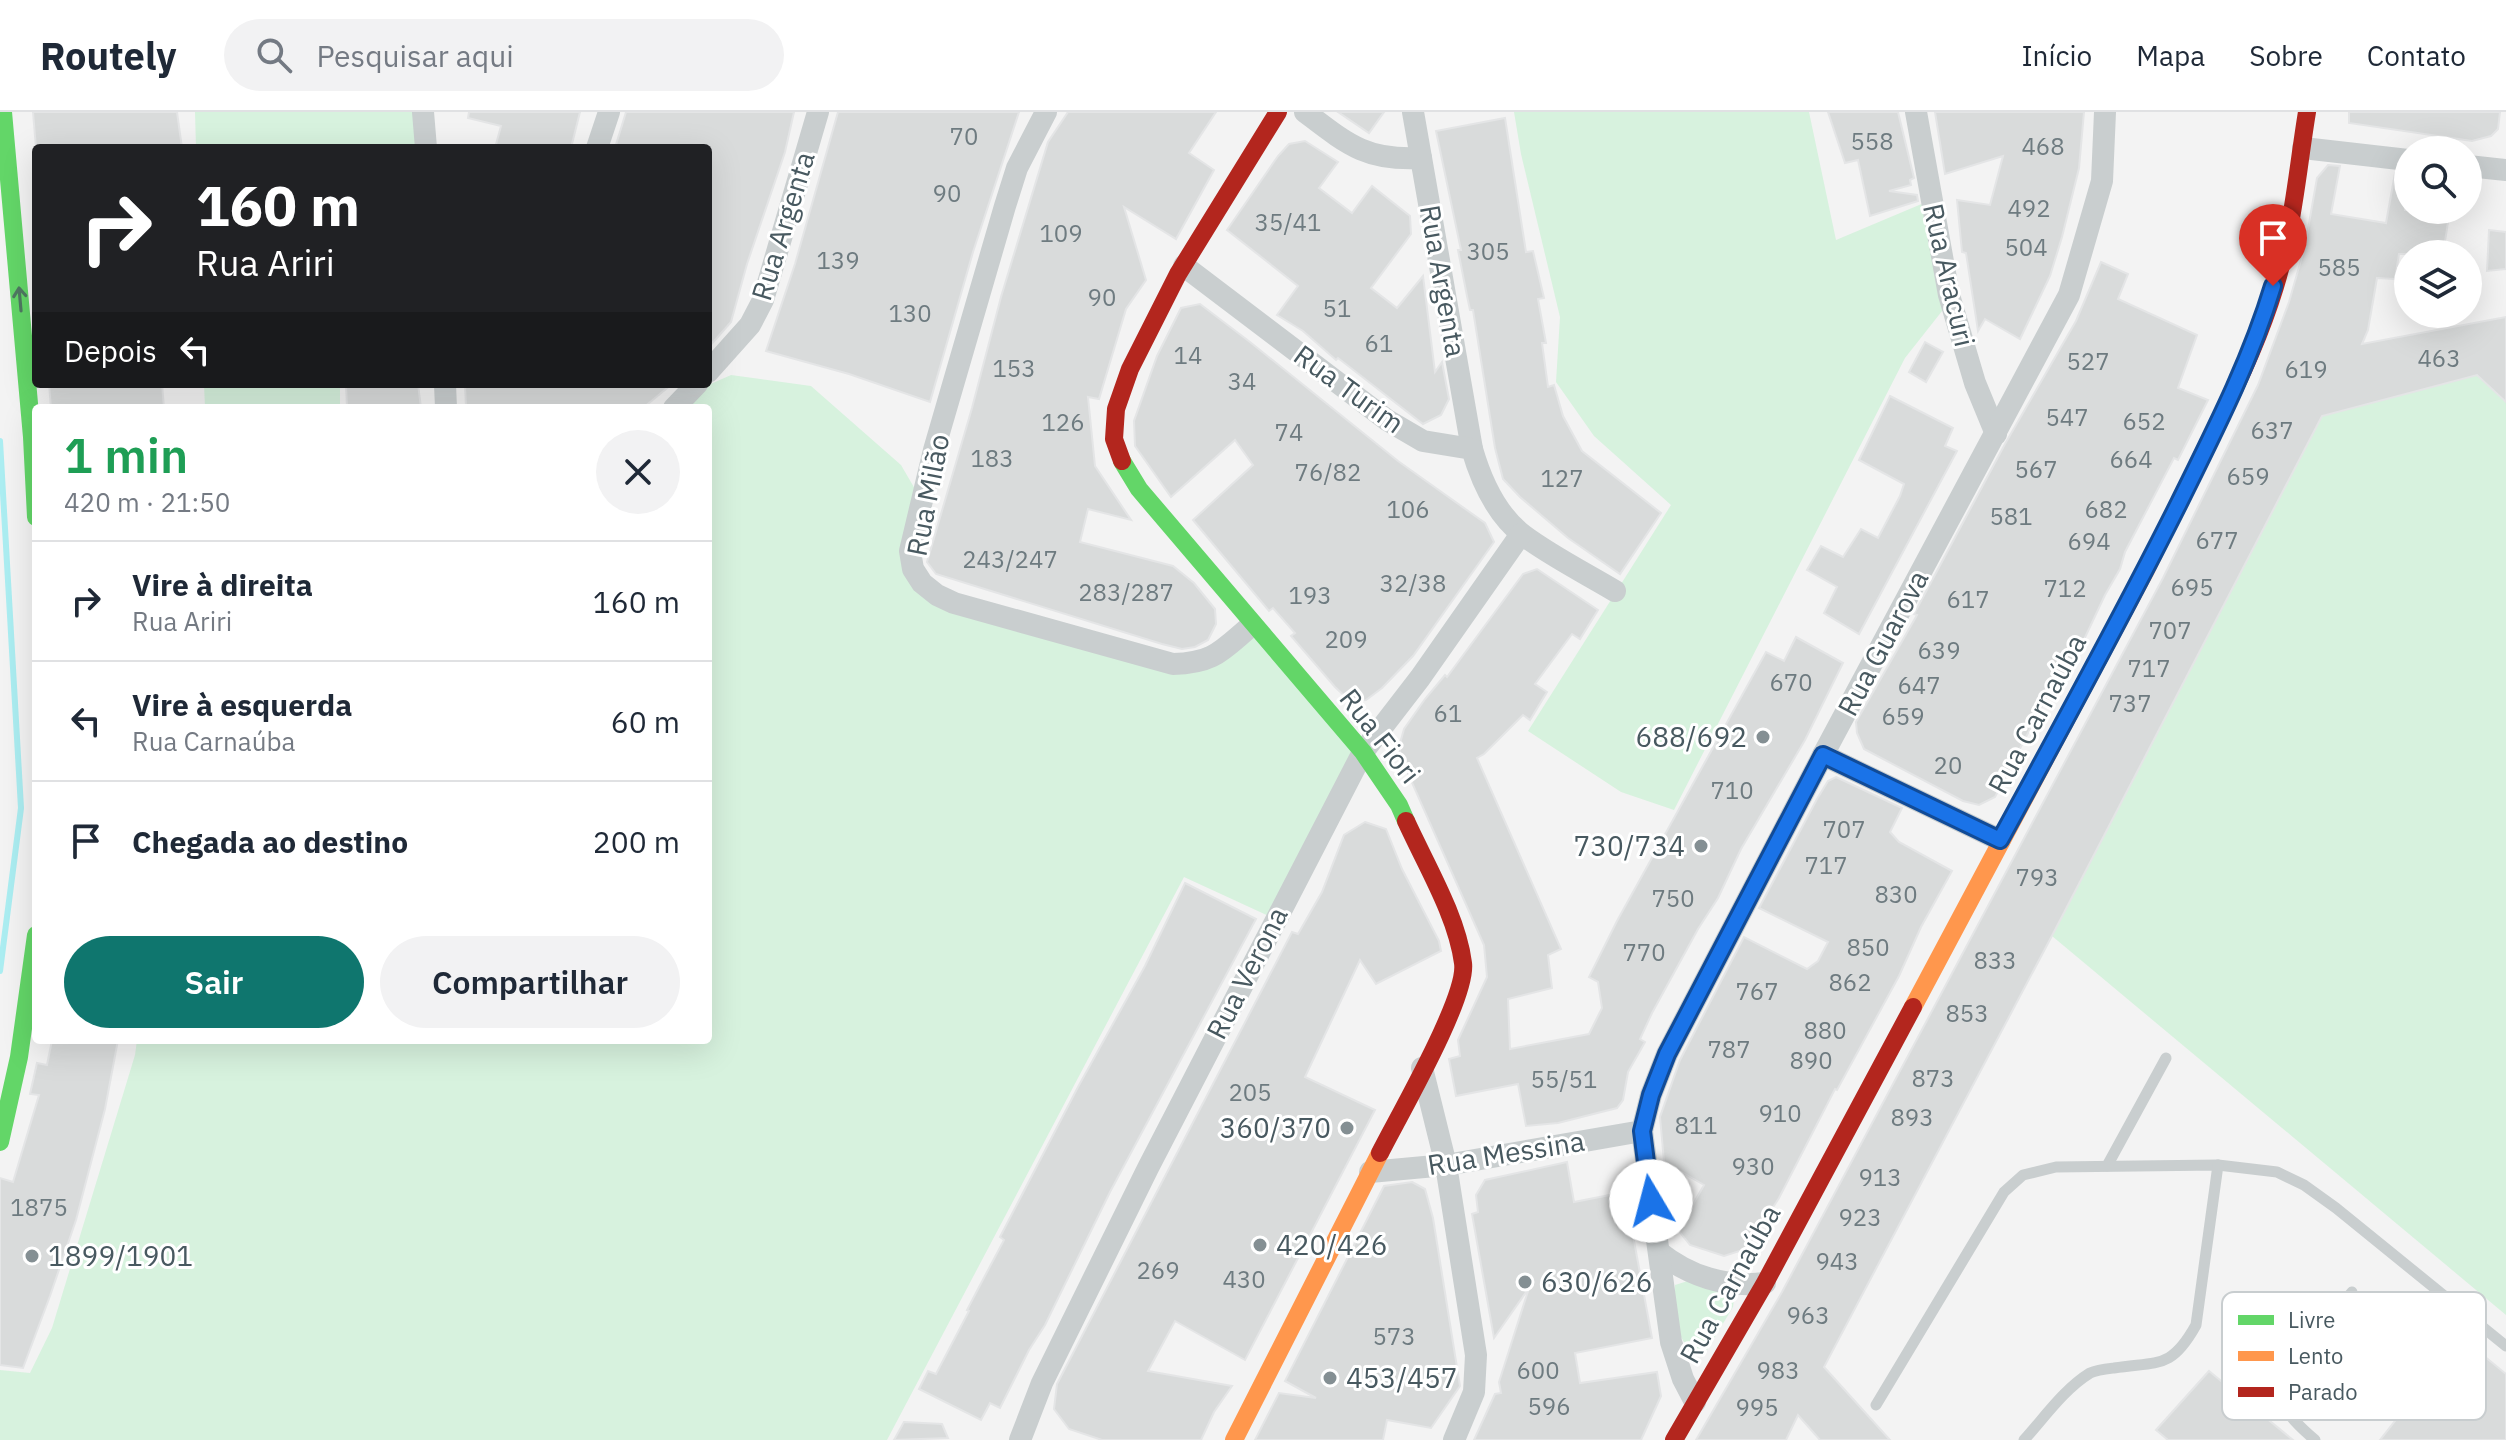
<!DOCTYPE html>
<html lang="pt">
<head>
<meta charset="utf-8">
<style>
  :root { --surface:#fff; --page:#f2f2f3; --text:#1f2937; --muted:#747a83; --line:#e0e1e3; --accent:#0f766e }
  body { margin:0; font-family:"IBM Plex Sans",sans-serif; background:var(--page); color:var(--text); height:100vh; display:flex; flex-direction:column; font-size:30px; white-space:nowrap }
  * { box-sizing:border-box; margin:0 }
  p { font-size:26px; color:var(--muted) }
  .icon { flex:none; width:44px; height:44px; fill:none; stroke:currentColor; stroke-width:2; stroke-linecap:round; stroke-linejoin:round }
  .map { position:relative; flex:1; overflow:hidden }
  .panel { position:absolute; left:32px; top:292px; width:680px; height:640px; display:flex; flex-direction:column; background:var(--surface); border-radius:8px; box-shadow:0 8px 32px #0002 }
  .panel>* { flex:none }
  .top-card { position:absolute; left:32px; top:32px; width:680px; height:244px; border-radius:8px; box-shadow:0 8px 32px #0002; background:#202124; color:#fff; overflow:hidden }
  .buttons { position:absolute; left:2394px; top:24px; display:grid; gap:16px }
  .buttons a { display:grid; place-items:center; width:88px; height:88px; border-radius:50%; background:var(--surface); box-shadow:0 8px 32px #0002; font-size:40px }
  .pin { position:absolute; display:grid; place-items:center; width:68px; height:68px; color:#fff; margin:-82px -34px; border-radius:50% 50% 50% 0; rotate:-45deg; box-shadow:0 0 8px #0007 }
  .pin .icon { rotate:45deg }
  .me { position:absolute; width:88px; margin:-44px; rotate:352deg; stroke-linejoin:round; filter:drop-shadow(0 0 6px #0008) }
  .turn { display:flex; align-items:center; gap:28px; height:168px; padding:0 32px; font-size:36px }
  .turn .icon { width:104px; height:104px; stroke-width:2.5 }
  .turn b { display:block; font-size:56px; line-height:68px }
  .then { display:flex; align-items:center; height:76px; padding:0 32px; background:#0003; gap:16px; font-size:30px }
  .round { display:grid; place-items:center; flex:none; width:84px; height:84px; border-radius:42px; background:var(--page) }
  .summary { display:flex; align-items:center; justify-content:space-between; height:136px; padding:0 32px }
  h1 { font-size:48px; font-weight:600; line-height:60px; color:#1e9e55 }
  .action { display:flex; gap:16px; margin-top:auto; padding:16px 32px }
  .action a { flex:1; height:92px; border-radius:48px; background:var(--accent); color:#fff; font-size:32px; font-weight:600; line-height:92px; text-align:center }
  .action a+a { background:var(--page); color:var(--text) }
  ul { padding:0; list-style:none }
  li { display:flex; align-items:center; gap:24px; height:120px; padding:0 32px; border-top:2px solid var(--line) }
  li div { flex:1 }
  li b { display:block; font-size:30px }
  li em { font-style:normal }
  header { display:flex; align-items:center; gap:48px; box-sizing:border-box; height:112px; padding:0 40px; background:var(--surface); border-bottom:2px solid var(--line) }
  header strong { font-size:38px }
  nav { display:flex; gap:44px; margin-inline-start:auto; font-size:28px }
  .search { width:560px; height:72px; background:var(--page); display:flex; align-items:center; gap:20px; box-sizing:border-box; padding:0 28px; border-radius:44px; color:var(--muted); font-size:30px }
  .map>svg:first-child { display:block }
  .green { fill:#d7f2de }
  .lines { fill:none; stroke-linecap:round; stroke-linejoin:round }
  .stream { stroke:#abedf1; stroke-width:6 }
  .building { fill:#d9dbdb; stroke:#e4e5e6; stroke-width:2 }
  .lane { stroke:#c9cecf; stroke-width:11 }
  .street { stroke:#c9cecf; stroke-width:22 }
  .fast { stroke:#63d668; stroke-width:18 }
  .slow { stroke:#ff974d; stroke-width:18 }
  .jam { stroke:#b3261e; stroke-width:18 }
  .oneway { stroke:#4f7862 }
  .route-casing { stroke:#114b97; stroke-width:20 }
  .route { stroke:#1a73e8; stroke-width:14 }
  .poi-dot { fill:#848f93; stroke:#fff; stroke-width:3 }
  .labels { text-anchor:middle; stroke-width:6; stroke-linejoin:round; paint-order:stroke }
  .number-label { font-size:24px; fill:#6e7b80 }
  .street-label { font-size:28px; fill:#485960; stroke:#fff }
  .poi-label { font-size:28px; fill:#485960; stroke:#fff; text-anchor:start }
  .key { fill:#fff; stroke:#c8cdcf; stroke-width:2 }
  .key-label { font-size:22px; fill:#485960 }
</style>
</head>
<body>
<header>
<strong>Routely</strong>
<div class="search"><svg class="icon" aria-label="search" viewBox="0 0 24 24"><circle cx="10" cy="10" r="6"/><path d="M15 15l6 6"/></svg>Pesquisar aqui</div>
<nav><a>Início</a><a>Mapa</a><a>Sobre</a><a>Contato</a></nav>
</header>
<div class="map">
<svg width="2506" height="1328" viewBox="0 0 2506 1328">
  <rect width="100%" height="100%" fill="#f3f3f3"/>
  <g class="green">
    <path d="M195 0H424L426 36H196Z"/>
    <path d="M1514 0H1809L1836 128 1931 88 1946 194 1905 246 1674 698 1621 680 1528 619 1671 393 1594 324 1556 270 1560 205 1521 42Z"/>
    <path d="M731 263 811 274 901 353 922 389 913 457 922 471 1173 551 1252 513 1363 640 1275 807 1184 765 887 1328H0V1258L30 1261 52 1216 135 943 137 928H708V296H674L688 282Z"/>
    <path d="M2477 263 2506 290V1203L2052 824 2322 304Z"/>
    <path d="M204 272H340V296H205Z"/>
    <path d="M1691 1168 1735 1180 1733 1195 1704 1243C1673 1237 1675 1199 1675 1173Z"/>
  </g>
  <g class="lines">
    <path class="stream" d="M0 329 21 696 0 859"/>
  </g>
  <g class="building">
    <path d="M33 0H177L182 36H36Z"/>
    <path d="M469 0H580L571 36H495L501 14 468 6Z"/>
    <path d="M626 0H794L785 40 747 152 731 210 708 236V36H615Z"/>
    <path d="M838 0H1019L973 140 930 290 849 262 766 239 795 152Z"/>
    <path d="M1068 0H1216L1189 41 1214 58 1176 127 1124 95 1146 168 1126 197 1099 287 1088 285 1095 354 1131 408 1088 397 1080 430 1173 454 1194 471 1215 497 1216 512 1208 528 1195 535 1182 537 1162 532 936 462 927 450 972 296 1001 185 1048 30Z"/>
    <path d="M1338 0H1384L1369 21Z"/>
    <path d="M1828 0H1898L1914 66 1910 68 1911 73 1889 79 1917 83 1918 89 1870 104 1858 48 1845 51Z"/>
    <path d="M1935 0H2084L2079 56 2062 125 2050 164 2020 227 1985 207 1978 219 1966 141 1962 140 1957 88 1990 93 2003 44 1945 62Z"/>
    <path d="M2349 0H2500L2498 17 2491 24 2472 29 2349 11Z"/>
    <path d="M1505 6 1526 140 1533 139 1544 186 1538 187 1546 231H1542L1548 275 1554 273 1563 304 1582 339 1661 401 1620 462 1568 426 1520 385 1503 367 1495 336 1473 198H1470L1467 184 1458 138H1461L1436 19Z"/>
    <path d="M1305 29 1338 50 1319 76 1352 101 1372 74 1410 104 1411 122 1371 176 1397 196 1423 164 1435 260 1442 250 1449 287 1441 303 1423 312 1338 246 1336 248 1303 219 1277 203 1298 174 1227 118 1278 44 1289 32Z"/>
    <path d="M2328 53 2340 54 2331 102 2386 111 2395 61 2408 62 2405 98H2450L2443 142H2399L2395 167 2377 166 2368 218 2362 232 2506 205V290L2477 263 2322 304 2055 818 1824 1255 1890 1328H1820L1798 1303 1786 1328H1696L1782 1180 2163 466 2258 273 2289 190 2305 134 2317 66Z"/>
    <path d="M2489 118 2506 120V157L2487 159Z"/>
    <path d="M2101 150 2128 162 2118 187 2197 223 2178 276 2208 288 2178 348 2174 346 2125 440 2120 457 2105 483 2073 551 2071 550 2064 563 2059 561 1995 685 1979 693 1963 689 1864 637 1857 621 1856 610 1917 503 1914 502 2005 332 2076 209Z"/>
    <path d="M1200 192 1250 230 1398 349 1485 411 1494 430 1413 544 1382 576 1366 588 1350 589 1335 575 1291 524 1295 521 1273 496 1269 499 1193 408 1253 353 1235 328 1171 385 1135 334 1134 309 1157 244 1181 196Z"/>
    <path d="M1925 230 1943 240 1926 270 1909 260Z"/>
    <path d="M49 272H162L164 296H51Z"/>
    <path d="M346 272H418L421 296H347Z"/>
    <path d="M465 272H672L643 296H466Z"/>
    <path d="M1890 284 1953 316 1945 334 1957 339 1859 522 1824 501 1837 475 1807 458 1821 434 1843 445 1861 417 1878 426 1900 384 1904 372 1859 348Z"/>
    <path d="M1537 457 1598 498 1580 527 1572 522 1535 572 1547 580 1530 608 1523 603 1484 642 1477 646 1561 837 1548 843 1552 876 1508 887 1510 937 1589 922 1602 896 1598 870 1589 865 1617 809 1766 540 1784 549 1796 525 1843 551 1805 628 1741 737 1718 786 1698 817 1652 901 1640 927 1645 930 1628 960 1623 988 1617 996 1558 1011 1526 1014 1518 972 1456 984 1449 947 1460 944 1458 928 1487 865 1484 833 1402 648 1399 635 1404 617 1425 587 1445 563 1447 565 1523 462Z"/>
    <path d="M1836 665 1902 696 1890 720 1899 730 1952 759 1921 815 1899 864 1837 978 1835 977 1779 1086 1746 1137 1724 1144 1690 1133 1678 1118 1704 1073 1664 1050 1660 1005 1680 948 1744 825 1807 857 1818 849 1828 830 1759 796 1817 687 1828 669Z"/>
    <path d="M1365 710 1386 717 1402 757 1439 829 1441 839 1376 872 1360 848 1305 965 1375 998 1245 1248 1175 1209 1148 1259 1232 1274 1214 1300 1201 1328H1102L1069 1317 1054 1297 1057 1272 1292 820 1298 822 1322 780 1344 723Z"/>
    <path d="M1185 771 1256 807 1110 1080 1045 1213 1029 1238 1000 1296 990 1291 981 1308 919 1277 928 1259 936 1262 969 1199 967 1198 978 1177 1004 1128 1000 1125 1078 975 1145 854Z"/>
    <path d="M52 928H118L105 997 76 1108 50 1184 23 1256 0 1253V1066L13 1070 39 983 30 982 37 951 47 953Z"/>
    <path d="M1567 1050 1574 1090 1625 1080 1652 1226 1575 1241 1580 1271 1657 1260 1661 1284 1641 1328H1474L1495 1282 1501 1281 1499 1270 1529 1176 1494 1226 1472 1102 1478 1100 1476 1083 1485 1068Z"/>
    <path d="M1412 1070 1425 1077 1433 1106 1460 1274 1431 1316 1387 1308 1383 1328H1255L1279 1281 1316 1286 1285 1269 1384 1074Z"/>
    <path d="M2461 1225 2506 1262V1328H2380Z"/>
    <path d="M2209 1259 2293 1328H2168L2156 1318Z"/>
    <path d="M904 1310 942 1312 948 1326 894 1328Z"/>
  </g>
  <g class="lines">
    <g class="lane">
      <path d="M2107 1054 2166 946"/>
      <path d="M1876 1293 2004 1080 2023 1063 2056 1055 2218 1053 2277 1060 2304 1073 2336 1096 2506 1234"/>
      <path d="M2024 1328C2044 1306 2064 1277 2090 1261 2097 1258 2106 1257 2114 1256 2158 1249 2171 1258 2196 1213L2218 1053"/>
      <path d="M2315 1328C2294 1310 2271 1290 2285 1261L2352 1180"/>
    </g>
    <g class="street">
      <path d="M423 0 426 36"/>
      <path d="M1046 0 1017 56 1005 94 934 338 910 439 913 457 922 471 937 483 954 491 1173 552C1215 551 1222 538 1252 513"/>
      <path d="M1305 0C1347 32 1366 49 1421 46"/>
      <path d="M1413 0 1472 337"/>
      <path d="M1916 0 1949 183 1975 271 1996 322"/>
      <path d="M597 36 609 0"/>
      <path d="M2303 36 2408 48"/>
      <path d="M2468 54 2506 58"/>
      <path d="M1184 154 1387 308 1423 329 1472 337C1481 368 1497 403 1523 423 1551 444 1585 461 1615 479"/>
      <path d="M708 260 750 213 763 188 818 0"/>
      <path d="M445 272 446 296"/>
      <path d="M674 296 697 272"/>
      <path d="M1823 643 2000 728"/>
      <path d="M1422 956 1446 1053 1476 1243 1474 1280 1454 1328"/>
      <path d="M1370 1060 1446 1053 1642 1019"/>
      <path d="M1659 1140C1689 1164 1726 1176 1765 1171"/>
      <path d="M1695 1290 1683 1267 1671 1230 1642 1019 1651 983 1667 942 1823 643 2069 183 2102 69 2105 0"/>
      <path d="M1020 1328 1042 1271 1148 1056 1363 640 1420 566 1521 422"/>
    </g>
    <g class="fast">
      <path d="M3 0 32 325 36 405"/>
      <path d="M1122 349 1139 377 1363 640 1399 693 1406 709"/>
      <path d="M0 1030 19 945 36 823"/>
    </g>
    <g class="slow">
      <path d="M1913 895 2146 458 2226 294"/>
      <path d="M1234 1328 1380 1041"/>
    </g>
    <g class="jam">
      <path d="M2226 294C2252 242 2276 184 2287 127 2296 85 2300 42 2307 0"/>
      <path d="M1122 349 1114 327 1116 297 1130 257 1178 162 1278 0"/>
      <path d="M1380 1041C1398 1005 1468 885 1463 851 1457 804 1426 753 1406 709"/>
      <path d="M1674 1328 1765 1171 1913 895"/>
    </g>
  </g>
  <defs><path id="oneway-shaft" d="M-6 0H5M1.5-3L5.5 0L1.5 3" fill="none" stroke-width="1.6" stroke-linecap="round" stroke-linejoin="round" transform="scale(2)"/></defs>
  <use class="oneway" href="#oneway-shaft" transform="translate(20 187) rotate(-95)"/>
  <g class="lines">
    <defs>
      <path id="route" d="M1651 1089 1642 1019 1651 983 1667 942 1823 643 2000 728C2061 616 2122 505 2179 391 2214 320 2250 250 2273 174"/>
    </defs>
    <use href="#route" class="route-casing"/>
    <use href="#route" class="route"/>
  </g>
  <g class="poi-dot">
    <circle cx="1763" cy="625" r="8"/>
    <circle cx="1701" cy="734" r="8"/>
    <circle cx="1347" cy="1016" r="8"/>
    <circle cx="1260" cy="1133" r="8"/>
    <circle cx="32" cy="1144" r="8"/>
    <circle cx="1525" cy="1170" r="8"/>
    <circle cx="1330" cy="1266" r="8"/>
  </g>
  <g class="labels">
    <g class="number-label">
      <text x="964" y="33">70</text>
      <text x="1872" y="38">558</text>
      <text x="2043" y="43">468</text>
      <text x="947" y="90">90</text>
      <text x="2029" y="105">492</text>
      <text x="1288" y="119">35/41</text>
      <text x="1061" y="130">109</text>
      <text x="2026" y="144">504</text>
      <text x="1488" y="148">305</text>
      <text x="838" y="157">139</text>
      <text x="2339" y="164">585</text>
      <text x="1102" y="194">90</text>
      <text x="1337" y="205">51</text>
      <text x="910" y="210">130</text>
      <text x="1379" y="240">61</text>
      <text x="1188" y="252">14</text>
      <text x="2439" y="255">463</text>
      <text x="2088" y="258">527</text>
      <text x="1014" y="265">153</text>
      <text x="2306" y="266">619</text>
      <text x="1242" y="278">34</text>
      <text x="2067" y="314">547</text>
      <text x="2144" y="318">652</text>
      <text x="1063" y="319">126</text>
      <text x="2272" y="327">637</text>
      <text x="1289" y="329">74</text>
      <text x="992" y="355">183</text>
      <text x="2131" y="356">664</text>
      <text x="2036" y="366">567</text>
      <text x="1328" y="369">76/82</text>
      <text x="2248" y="373">659</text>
      <text x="1562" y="375">127</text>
      <text x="1408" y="406">106</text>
      <text x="2106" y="406">682</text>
      <text x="2011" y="413">581</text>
      <text x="2217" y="437">677</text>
      <text x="2089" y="438">694</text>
      <text x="1010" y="456">243/247</text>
      <text x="1413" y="480">32/38</text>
      <text x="2192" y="484">695</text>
      <text x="2065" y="485">712</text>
      <text x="1126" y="489">283/287</text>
      <text x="1310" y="492">193</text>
      <text x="1968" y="496">617</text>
      <text x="2170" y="527">707</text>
      <text x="1346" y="536">209</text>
      <text x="1939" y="547">639</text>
      <text x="2149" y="565">717</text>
      <text x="1791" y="579">670</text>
      <text x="1919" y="582">647</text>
      <text x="2130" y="600">737</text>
      <text x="1448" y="610">61</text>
      <text x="1903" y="613">659</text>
      <text x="1948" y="662">20</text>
      <text x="1732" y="687">710</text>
      <text x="1844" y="726">707</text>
      <text x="1826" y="762">717</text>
      <text x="2037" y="774">793</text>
      <text x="1896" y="791">830</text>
      <text x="1673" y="795">750</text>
      <text x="1868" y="844">850</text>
      <text x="1644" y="849">770</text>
      <text x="1995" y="857">833</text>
      <text x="1850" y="879">862</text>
      <text x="1757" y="888">767</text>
      <text x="1967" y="910">853</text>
      <text x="1825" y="927">880</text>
      <text x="1729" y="946">787</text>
      <text x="1811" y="957">890</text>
      <text x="1933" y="975">873</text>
      <text x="1564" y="976">55/51</text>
      <text x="1250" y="989">205</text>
      <text x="1780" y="1010">910</text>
      <text x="1912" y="1014">893</text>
      <text x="1696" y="1022">811</text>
      <text x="1753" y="1063">930</text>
      <text x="1880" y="1074">913</text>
      <text x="39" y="1104">1875</text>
      <text x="1860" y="1114">923</text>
      <text x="1837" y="1158">943</text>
      <text x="1158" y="1167">269</text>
      <text x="1244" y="1176">430</text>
      <text x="1808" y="1212">963</text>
      <text x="1394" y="1233">573</text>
      <text x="1538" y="1267">600</text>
      <text x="1778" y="1267">983</text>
      <text x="1549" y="1303">596</text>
      <text x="1757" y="1304">995</text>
    </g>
    <g class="street-label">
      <text transform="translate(783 114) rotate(-73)" y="10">Rua Argenta</text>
      <text transform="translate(1949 163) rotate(77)" y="10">Rua Aracuri</text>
      <text transform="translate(1443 169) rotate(80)" y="10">Rua Argenta</text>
      <text transform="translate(1349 277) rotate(36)" y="10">Rua Turim</text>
      <text transform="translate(928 383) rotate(-79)" y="10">Rua Milão</text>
      <text transform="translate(1883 531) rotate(-62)" y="10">Rua Guarova</text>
      <text transform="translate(2037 602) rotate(-62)" y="10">Rua Carnaúba</text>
      <text transform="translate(1380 624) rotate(52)" y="10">Rua Fiori</text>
      <text transform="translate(1247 861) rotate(-63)" y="10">Rua Verona</text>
      <text transform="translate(1506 1041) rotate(-9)" y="10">Rua Messina</text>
      <text transform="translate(1730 1172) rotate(-61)" y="10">Rua Carnaúba</text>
    </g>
    <g class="poi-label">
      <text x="1747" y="635" text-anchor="end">688/692</text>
      <text x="1685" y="744" text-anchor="end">730/734</text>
      <text x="1331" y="1026" text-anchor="end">360/370</text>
      <text x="1276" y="1143">420/426</text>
      <text x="48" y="1154">1899/1901</text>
      <text x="1541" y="1180">630/626</text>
      <text x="1346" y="1276">453/457</text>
    </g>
  </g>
  <rect x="2222" y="1180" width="264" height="128" rx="12" class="key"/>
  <rect x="2238" y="1203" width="36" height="10" fill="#63d668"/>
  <rect x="2238" y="1239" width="36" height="10" fill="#ff974d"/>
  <rect x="2238" y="1275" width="36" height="10" fill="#b3261e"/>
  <g class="key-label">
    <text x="2288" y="1216">Livre</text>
    <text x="2288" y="1252">Lento</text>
    <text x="2288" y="1288">Parado</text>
  </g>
</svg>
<div class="buttons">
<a><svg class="icon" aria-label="search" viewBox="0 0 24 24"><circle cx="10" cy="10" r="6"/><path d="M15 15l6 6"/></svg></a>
<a><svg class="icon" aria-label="layers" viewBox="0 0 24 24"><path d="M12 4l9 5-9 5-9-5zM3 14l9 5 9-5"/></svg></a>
</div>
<div class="pin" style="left:2273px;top:174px;background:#d93025"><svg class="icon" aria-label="arrive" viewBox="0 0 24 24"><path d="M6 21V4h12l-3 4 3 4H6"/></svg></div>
<svg class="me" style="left:1651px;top:1089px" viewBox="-20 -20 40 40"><circle r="19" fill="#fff"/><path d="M0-13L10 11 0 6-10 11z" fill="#1a73e8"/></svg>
<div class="top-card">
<div class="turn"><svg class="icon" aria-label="right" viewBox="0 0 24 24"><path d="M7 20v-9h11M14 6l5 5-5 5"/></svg><div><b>160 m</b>Rua Ariri</div></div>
<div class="then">Depois<svg class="icon" aria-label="left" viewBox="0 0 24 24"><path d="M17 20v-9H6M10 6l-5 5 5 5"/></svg></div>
</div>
<section class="panel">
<div class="summary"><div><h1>1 min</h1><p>420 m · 21:50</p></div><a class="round"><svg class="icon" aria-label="close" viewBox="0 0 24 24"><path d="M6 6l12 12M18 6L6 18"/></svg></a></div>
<ul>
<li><svg class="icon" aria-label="right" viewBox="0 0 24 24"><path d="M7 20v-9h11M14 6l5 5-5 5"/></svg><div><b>Vire à direita</b><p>Rua Ariri</p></div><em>160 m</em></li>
<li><svg class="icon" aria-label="left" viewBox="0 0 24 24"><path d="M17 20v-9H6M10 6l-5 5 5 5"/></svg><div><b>Vire à esquerda</b><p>Rua Carnaúba</p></div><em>60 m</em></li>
<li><svg class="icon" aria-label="arrive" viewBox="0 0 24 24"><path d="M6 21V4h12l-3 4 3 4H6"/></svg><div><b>Chegada ao destino</b></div><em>200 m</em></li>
</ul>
<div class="action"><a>Sair</a><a>Compartilhar</a></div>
</section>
</div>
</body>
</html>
